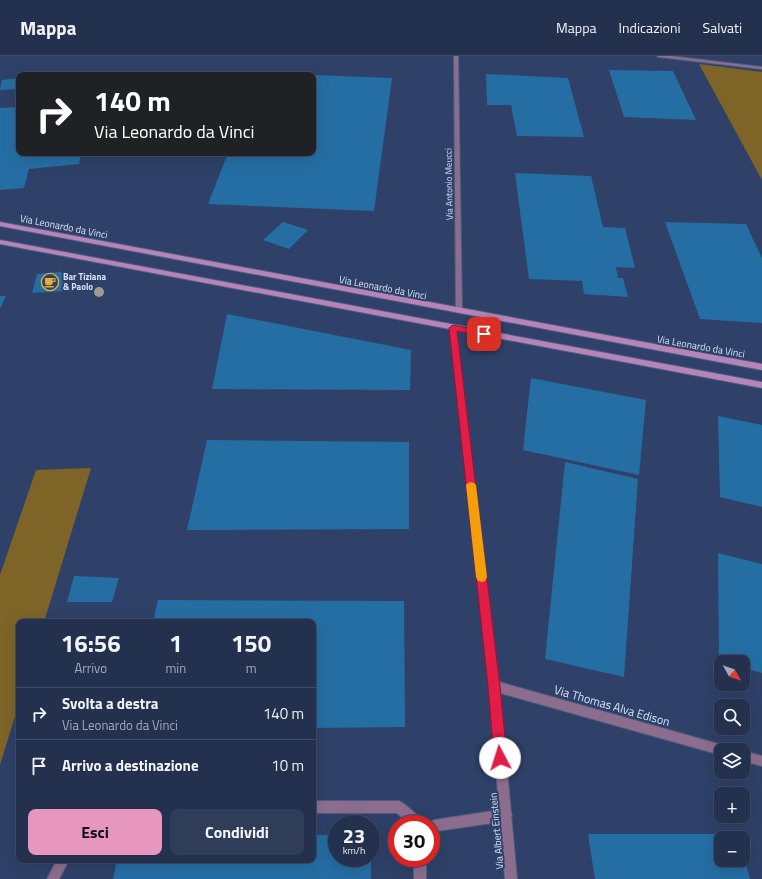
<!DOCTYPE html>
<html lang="it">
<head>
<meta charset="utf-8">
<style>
  :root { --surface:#23314e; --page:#2f3d58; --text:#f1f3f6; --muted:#a3a9b6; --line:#404c66; --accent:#e797bd }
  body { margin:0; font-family:"Titillium Web",sans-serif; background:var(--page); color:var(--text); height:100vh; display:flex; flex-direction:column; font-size:15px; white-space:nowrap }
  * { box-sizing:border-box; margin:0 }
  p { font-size:13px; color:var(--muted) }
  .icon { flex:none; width:22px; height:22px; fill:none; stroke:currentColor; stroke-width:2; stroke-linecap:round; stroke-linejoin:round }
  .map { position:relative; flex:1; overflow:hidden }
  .sheet { position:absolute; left:16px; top:563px; width:300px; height:244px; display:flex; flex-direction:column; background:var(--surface); border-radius:8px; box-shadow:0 4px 16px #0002,0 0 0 1px var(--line) }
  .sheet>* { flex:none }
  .hud { position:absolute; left:16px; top:16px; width:300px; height:84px; border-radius:8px; box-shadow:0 4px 16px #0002,0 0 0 1px var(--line); background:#202124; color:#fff; overflow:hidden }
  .needle { width:26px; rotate:130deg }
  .buttons { position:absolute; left:714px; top:599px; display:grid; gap:8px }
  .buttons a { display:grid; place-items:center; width:36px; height:36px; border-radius:8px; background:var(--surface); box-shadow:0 4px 16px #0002,0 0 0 1px var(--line); font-size:20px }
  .speed { position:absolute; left:328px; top:759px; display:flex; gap:8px; font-size:20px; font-weight:700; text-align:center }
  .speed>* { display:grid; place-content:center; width:52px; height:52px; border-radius:50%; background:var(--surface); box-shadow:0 4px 16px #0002,0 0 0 1px var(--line); line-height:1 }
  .speed small { font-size:10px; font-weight:400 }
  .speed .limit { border:6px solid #d22; background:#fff; color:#111 }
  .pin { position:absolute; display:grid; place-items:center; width:34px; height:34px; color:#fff; margin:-17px; border-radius:8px; box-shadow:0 2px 6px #0006 }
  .me { position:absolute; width:44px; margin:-22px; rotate:355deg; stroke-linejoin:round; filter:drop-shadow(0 0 3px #0008) }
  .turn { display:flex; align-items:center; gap:14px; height:84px; padding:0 12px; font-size:18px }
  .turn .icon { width:52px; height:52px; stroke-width:2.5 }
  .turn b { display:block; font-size:28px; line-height:34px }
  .eta { display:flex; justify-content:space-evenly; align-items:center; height:68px; text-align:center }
  .eta b { font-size:24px; font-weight:700; line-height:28px }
  .cta { display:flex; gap:8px; margin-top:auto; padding:8px 12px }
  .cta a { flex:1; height:46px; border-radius:8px; background:var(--accent); color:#111; font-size:16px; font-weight:700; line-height:46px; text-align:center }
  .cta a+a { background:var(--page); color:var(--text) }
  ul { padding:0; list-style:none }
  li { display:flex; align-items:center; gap:12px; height:52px; padding:0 12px; border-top:1px solid var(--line) }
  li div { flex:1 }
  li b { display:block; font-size:15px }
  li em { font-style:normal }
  header { display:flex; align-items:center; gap:24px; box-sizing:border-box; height:56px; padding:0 20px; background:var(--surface); border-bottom:1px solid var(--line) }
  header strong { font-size:19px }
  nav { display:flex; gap:22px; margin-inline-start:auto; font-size:14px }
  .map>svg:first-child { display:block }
  .green { fill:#7f6427 }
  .building { fill:#256ea4 }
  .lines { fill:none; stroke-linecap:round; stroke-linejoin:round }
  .lane-casing { stroke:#4d5e82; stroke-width:2 }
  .street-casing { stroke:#4d5e82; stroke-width:2 }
  .secondary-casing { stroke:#4d5e82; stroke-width:2 }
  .lane { fill:#8d6d8e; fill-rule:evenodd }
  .street { fill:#8d6d8e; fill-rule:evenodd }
  .secondary { fill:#b684b8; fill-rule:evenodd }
  .tree { fill:#9e9a91 }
  .route { fill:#e11d48; stroke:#92132f }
  .slow { fill:#f59e0b }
  .labels { text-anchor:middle; stroke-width:4; stroke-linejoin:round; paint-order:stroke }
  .far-street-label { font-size:9px; fill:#d6e2fa; stroke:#2f4168 }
  .far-poi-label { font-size:9px; font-weight:bold; fill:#d6e2fa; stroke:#2f4168; text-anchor:start }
  .street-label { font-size:10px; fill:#d6e2fa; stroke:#2f4168 }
  .near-street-label { font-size:12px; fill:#d6e2fa; stroke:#2f4168 }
</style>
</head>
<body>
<header>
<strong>Mappa</strong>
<nav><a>Mappa</a><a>Indicazioni</a><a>Salvati</a></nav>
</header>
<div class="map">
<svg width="762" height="823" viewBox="0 0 762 823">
  <rect width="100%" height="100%" fill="#2f4168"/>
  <g class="green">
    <path d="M699 8 762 16V124Z"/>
    <path d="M91 412 44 566H19V647L0 709V519L36 414Z"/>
  </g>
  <g class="building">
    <path d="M609 14 673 15 696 64 624 61Z"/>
    <path d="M486 18 568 22 584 81 517 80 511 49H487Z"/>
    <path d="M313 19 392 22 374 155 208 148 228 97H313Z"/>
    <path d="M19 22V33L0 34 2 24Z"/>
    <path d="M19 51V97H81L79 108 29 113 24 132 0 134V52Z"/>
    <path d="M515 117 591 120 603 171 625 172 635 212 616 211 618 222H623L628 241 584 238 582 225 529 223Z"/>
    <path d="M283 166 308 174 289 193 263 184Z"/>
    <path d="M665 166 746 168 762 202V267L700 263Z"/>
    <path d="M69 215 62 235 32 237 37 218Z"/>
    <path d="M0 240H6L0 253Z"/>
    <path d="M227 258 411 294 410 334 212 333Z"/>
    <path d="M531 322 646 344 639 419 523 394Z"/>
    <path d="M718 360 762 369V451L720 441Z"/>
    <path d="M207 384 409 386V473L187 474Z"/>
    <path d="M565 406 638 423 624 621 545 603Z"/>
    <path d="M718 497 762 508V617L743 612V606H719Z"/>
    <path d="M74 520 119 522 112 546H67Z"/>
    <path d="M158 544 404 545 405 671 313 672V566H153Z"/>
    <path d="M588 778H738L739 782H721V804H743V799L750 823H595Z"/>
    <path d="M313 779H337V802H371V823H113L117 804H313Z"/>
  </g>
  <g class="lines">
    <defs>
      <g id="lane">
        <path d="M313 745H399C407 749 419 760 423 768H409L397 757H313Z"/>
        <path d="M506 753 510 755 512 759 510 763 506 765 437 775 435 779 431 781V768H429L434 764Z"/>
        <rect x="414" y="802" width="12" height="21"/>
        <path d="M57 804H69L59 823H47Z"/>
      </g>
      <g id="street">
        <path d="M454 0H458L462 255 459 257 456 255Z"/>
        <path d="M657 0H670L762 11V13L659 1Z"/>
        <path d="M451 270H455L456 272 499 626 722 689 726 690 727 694H721V699L500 637 517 823H505L489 630 450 272Z"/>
        <path d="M743 695 762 700V710L743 705Z"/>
      </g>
      <g id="secondary">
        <path d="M0 166 762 308V314L0 170Z"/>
        <path d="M0 184 762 326V332L0 188Z"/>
      </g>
    </defs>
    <use href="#lane" class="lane-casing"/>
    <use href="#street" class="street-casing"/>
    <use href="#secondary" class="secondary-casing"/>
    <use href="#lane" class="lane"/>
    <use href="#street" class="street"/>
    <use href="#secondary" class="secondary"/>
  </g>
  <circle class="tree" cx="99" cy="236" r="5"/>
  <path class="route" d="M453 269 484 275 488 278 484 280 457 275 500 630 507 702 505 706 500 708 496 706 494 702 488 630 449 272Z"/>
  <path class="slow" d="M471 426 474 427 476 429 487 521 485 525 482 526 478 525 476 521 466 429 468 427Z"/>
  <defs>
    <symbol id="cafe-ring" viewBox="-11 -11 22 22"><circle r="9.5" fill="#2f4168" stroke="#e2af34" stroke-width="1.5"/><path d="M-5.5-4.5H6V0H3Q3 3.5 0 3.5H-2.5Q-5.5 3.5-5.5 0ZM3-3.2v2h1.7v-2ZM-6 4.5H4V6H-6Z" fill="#e2af34"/></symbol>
  </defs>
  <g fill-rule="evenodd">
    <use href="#cafe-ring" x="40" y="216" width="20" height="20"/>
  </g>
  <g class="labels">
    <g class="far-street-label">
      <text transform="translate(449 128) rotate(-91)" y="3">Via Antonio Meucci</text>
    </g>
    <g class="far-poi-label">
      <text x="63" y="224">Bar Tiziana<tspan x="63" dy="10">&amp; Paolo</tspan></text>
    </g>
    <g class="street-label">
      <text transform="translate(64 170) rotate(11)" y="4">Via Leonardo da Vinci</text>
      <text transform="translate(383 231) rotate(11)" y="4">Via Leonardo da Vinci</text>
      <text transform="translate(701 290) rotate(10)" y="4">Via Leonardo da Vinci</text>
      <text transform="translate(496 775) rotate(-95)" y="4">Via Albert Einstein</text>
    </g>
    <g class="near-street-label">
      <text transform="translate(612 650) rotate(16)" y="4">Via Thomas Alva Edison</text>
    </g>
  </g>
</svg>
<div class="buttons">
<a><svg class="needle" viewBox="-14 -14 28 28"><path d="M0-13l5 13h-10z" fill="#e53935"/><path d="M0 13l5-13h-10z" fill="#a3a9b6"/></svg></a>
<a><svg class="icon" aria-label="search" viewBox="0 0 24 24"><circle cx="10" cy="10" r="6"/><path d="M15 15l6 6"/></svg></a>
<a><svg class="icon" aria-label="layers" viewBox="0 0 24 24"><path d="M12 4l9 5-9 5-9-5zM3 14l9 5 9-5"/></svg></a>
<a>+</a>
<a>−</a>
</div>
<div class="speed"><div>23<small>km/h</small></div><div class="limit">30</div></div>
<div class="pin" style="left:484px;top:278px;background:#d93025"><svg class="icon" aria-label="arrive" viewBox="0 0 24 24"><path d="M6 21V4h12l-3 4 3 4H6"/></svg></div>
<svg class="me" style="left:500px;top:702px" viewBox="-20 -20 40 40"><circle r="19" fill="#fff"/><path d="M0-13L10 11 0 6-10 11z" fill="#e11d48"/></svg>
<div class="hud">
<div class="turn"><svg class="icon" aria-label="right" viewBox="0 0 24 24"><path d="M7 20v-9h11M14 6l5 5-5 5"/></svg><div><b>140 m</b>Via Leonardo da Vinci</div></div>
</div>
<section class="sheet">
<div class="eta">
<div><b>16:56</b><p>Arrivo</p></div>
<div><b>1</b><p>min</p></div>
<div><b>150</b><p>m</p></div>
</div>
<ul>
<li><svg class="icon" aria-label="right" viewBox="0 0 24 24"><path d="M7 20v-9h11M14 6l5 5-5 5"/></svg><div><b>Svolta a destra</b><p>Via Leonardo da Vinci</p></div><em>140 m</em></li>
<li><svg class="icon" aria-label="arrive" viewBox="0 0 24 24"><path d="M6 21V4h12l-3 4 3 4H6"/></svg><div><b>Arrivo a destinazione</b></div><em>10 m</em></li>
</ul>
<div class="cta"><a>Esci</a><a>Condividi</a></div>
</section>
</div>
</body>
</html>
